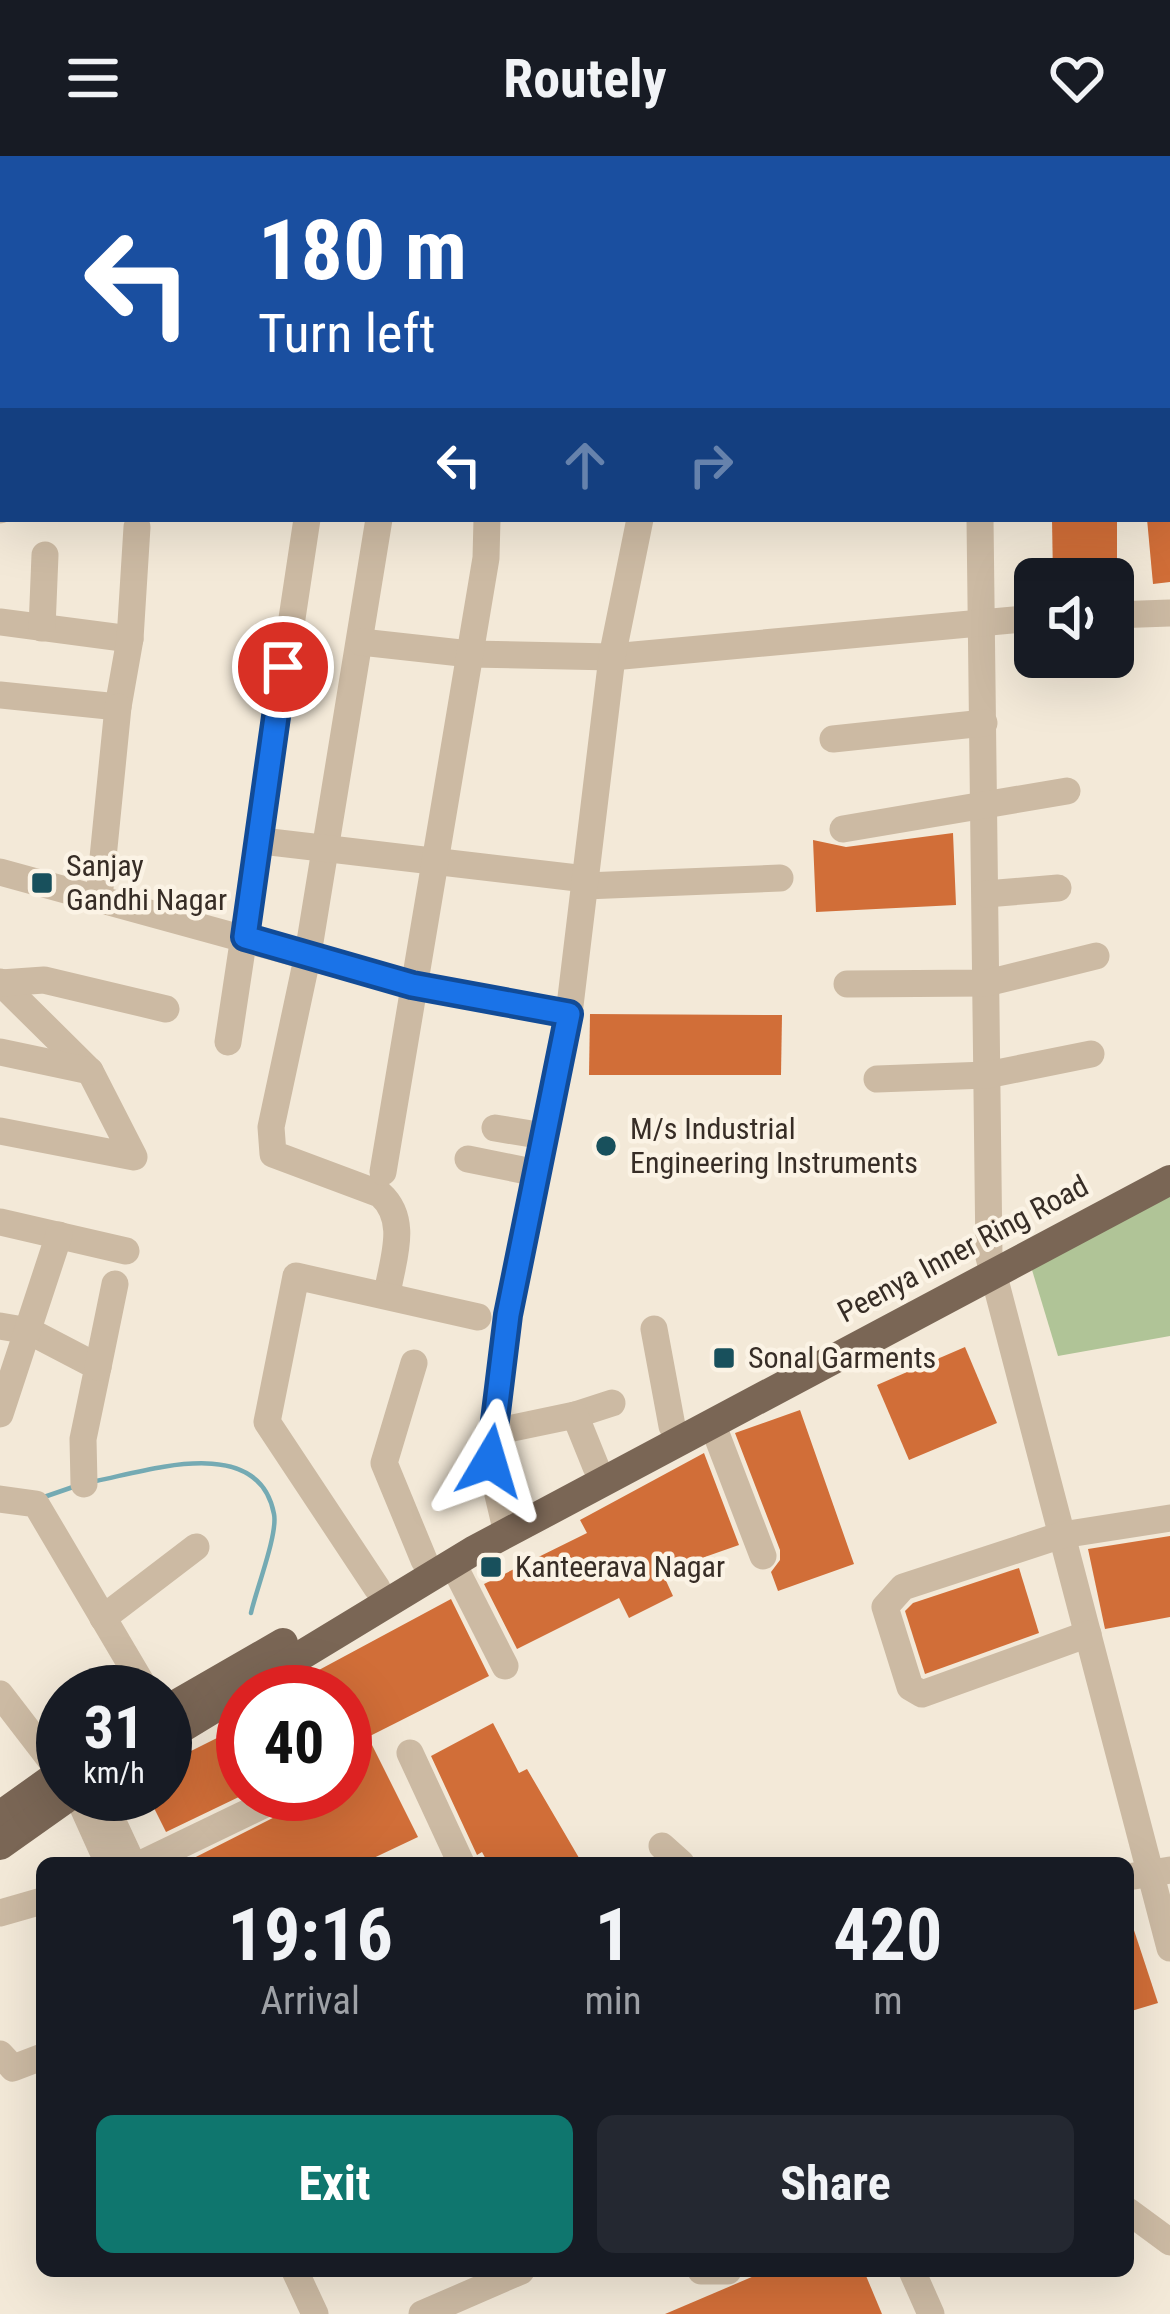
<!DOCTYPE html>
<html lang="en">
<head>
<meta charset="utf-8">
<style>
  :root { --surface:#171b24; --page:#242831; --text:#f1f3f6; --muted:#9ea1a6; --accent:#0f766e }
  body { margin:0; font-family:"Roboto Condensed",sans-serif; background:var(--page); color:var(--text); height:100vh; display:flex; flex-direction:column; font-size:45px; white-space:nowrap }
  * { box-sizing:border-box; margin:0 }
  p { font-size:39px; color:var(--muted) }
  .icon { flex:none; width:66px; height:66px; fill:none; stroke:currentColor; stroke-width:2; stroke-linecap:round; stroke-linejoin:round }
  .map { position:relative; flex:1; overflow:hidden }
  .details { position:absolute; left:36px; top:1701px; width:1098px; height:420px; display:flex; flex-direction:column; background:var(--surface); border-radius:18px; box-shadow:0 12px 48px #0002 }
  .details>* { flex:none }
  .hud { position:absolute; left:0px; top:0px; width:1170px; height:366px; box-shadow:0 12px 48px #0002; background:#1a4fa0; color:#fff; overflow:hidden }
  .tools { position:absolute; left:1014px; top:402px; display:grid; gap:24px }
  .tools a { display:grid; place-items:center; width:120px; height:120px; border-radius:18px; background:var(--surface); box-shadow:0 12px 48px #0002; font-size:60px }
  .speed { position:absolute; left:36px; top:1509px; display:flex; gap:24px; font-size:60px; font-weight:700; text-align:center }
  .speed>* { display:grid; place-content:center; width:156px; height:156px; border-radius:50%; background:var(--surface); box-shadow:0 12px 48px #0002; line-height:1 }
  .speed small { font-size:30px; font-weight:400 }
  .speed .limit { border:18px solid #d22; background:#fff; color:#111 }
  .pin { position:absolute; display:grid; place-items:center; width:102px; height:102px; color:#fff; margin:-51px; border:6px solid #fff; border-radius:50%; box-shadow:0 3px 12px #0007 }
  .me { position:absolute; width:132px; margin:-66px; rotate:7deg; stroke-linejoin:round; filter:drop-shadow(0 0 9px #0008) }
  .turn { display:flex; align-items:center; gap:42px; height:252px; padding:0 60px; font-size:54px }
  .turn .icon { width:156px; height:156px; stroke-width:2.5 }
  .turn b { display:block; font-size:84px; line-height:102px }
  .lanes { display:flex; align-items:center; height:114px; padding:0 60px; background:#0003; justify-content:center; gap:60px; direction:ltr }
  .lanes .off { opacity:.35 }
  .eta { display:flex; justify-content:space-evenly; align-items:center; height:204px; text-align:center }
  .eta b { font-size:72px; font-weight:700; line-height:84px }
  .primary-button { display:flex; gap:24px; margin-top:auto; padding:24px 60px }
  .primary-button a { flex:1; height:138px; border-radius:18px; background:var(--accent); color:#fff; font-size:48px; font-weight:700; line-height:138px; text-align:center }
  .primary-button a+a { background:var(--page); color:var(--text) }
  header { display:flex; justify-content:space-between; align-items:center; height:156px; padding:0 60px; background:var(--surface); font-size:54px; font-weight:700 }
  .map>svg:first-child { display:block }
  .green { fill:#b0c497 }
  .lines { fill:none; stroke-linecap:round; stroke-linejoin:round }
  .stream { stroke:#74aab3; stroke-width:4.5 }
  .building { fill:#d16e38 }
  .minor { stroke:#ccbaa3; stroke-width:27 }
  .major { stroke:#7a6655; stroke-width:30 }
  .route-casing { stroke:#114b97; stroke-width:30 }
  .route { stroke:#1a73e8; stroke-width:21 }
  .poi-dot { fill:#18505c; stroke:#fbf3e5; stroke-width:4.5 }
  .labels { text-anchor:middle; stroke-width:9; stroke-linejoin:round; paint-order:stroke }
  .poi-label { font-size:30px; fill:#372d26; stroke:#fbf3e5; text-anchor:start }
  .street-label { font-size:30px; fill:#372d26; stroke:#fbf3e5 }
</style>
</head>
<body>
<header><svg class="icon" aria-label="menu" viewBox="0 0 24 24"><path d="M4 6h16M4 12h16M4 18h16"/></svg>Routely<svg class="icon" aria-label="heart" viewBox="0 0 24 24"><path d="M12 20l-8-8c-3-5 5-10 8-4 3-6 11-1 8 4z"/></svg></header>
<div class="map">
<svg width="1170" height="2158" viewBox="0 0 1170 2158">
  <rect width="100%" height="100%" fill="#f3e9d8"/>
  <path class="green" d="M1170 1037V1180L1058 1200 1029 1104Z"/>
  <g class="lines">
    <g class="stream">
      <path d="M96 1325C147 1315 259 1277 274 1358 278 1378 256 1434 251 1457"/>
      <path d="M44 1341 73 1331"/>
    </g>
  </g>
  <g class="building">
    <path d="M1052 363H1117V423H1053Z"/>
    <path d="M1147 363H1170V426L1153 428Z"/>
    <path d="M953 677 956 749 816 756 813 684 846 691Z"/>
    <path d="M590 858 782 859 781 919H589Z"/>
    <path d="M965 1191 997 1267 909 1304 877 1229Z"/>
    <path d="M800 1254 854 1408 778 1435 771 1416 780 1404V1394L735 1277Z"/>
    <path d="M704 1297 739 1389 662 1416 673 1440 629 1462 619 1442 517 1493 484 1428 587 1377 580 1364Z"/>
    <path d="M1170 1380V1461L1105 1473 1088 1393Z"/>
    <path d="M1019 1412 1039 1477 925 1518 905 1455 913 1447Z"/>
    <path d="M451 1443 489 1520 368 1581 418 1681 363 1707H184L320 1638H345V1536H278Z"/>
    <path d="M493 1567 519 1617 527 1613 582 1707H488L482 1696 477 1699 431 1600Z"/>
    <path d="M243 1569V1639L166 1676 147 1638H165V1608Z"/>
    <path d="M1128 1756 1158 1847 1128 1856Z"/>
    <path d="M766 2115H864L882 2158H665Z"/>
  </g>
  <g class="lines">
    <g class="minor">
      <path d="M264 0 267 3"/>
      <path d="M374 0 377 3"/>
      <path d="M456 0 459 3"/>
      <path d="M590 0 594 3"/>
      <path d="M971 0V3"/>
      <path d="M700 3V0"/>
      <path d="M907 3 914 0"/>
      <path d="M0 231 3 230"/>
      <path d="M0 354 3 353"/>
      <path d="M379 363 308 798 271 971 273 998 380 1038C409 1064 393 1102 387 1138"/>
      <path d="M980 363 989 1101 1170 1792"/>
      <path d="M1113 459 1170 457"/>
      <path d="M0 466 130 483"/>
      <path d="M42 472 45 399"/>
      <path d="M361 486 470 498 612 501 1035 462"/>
      <path d="M0 539 118 551 130 483 137 371"/>
      <path d="M833 583 984 567"/>
      <path d="M843 673 1067 635"/>
      <path d="M262 685 586 723"/>
      <path d="M0 716 412 829 569 858"/>
      <path d="M585 730 780 722"/>
      <path d="M986 738 1058 732"/>
      <path d="M99 742 118 551"/>
      <path d="M0 826 90 915 134 1001 0 975"/>
      <path d="M1 827 44 824 166 853"/>
      <path d="M847 828 987 827 1096 800"/>
      <path d="M228 886 307 363"/>
      <path d="M0 896 90 915"/>
      <path d="M877 923 987 919 1091 898"/>
      <path d="M495 972 544 980"/>
      <path d="M468 1003 537 1017"/>
      <path d="M383 1016 486 402 487 363"/>
      <path d="M0 1066 126 1095"/>
      <path d="M0 1170 29 1175 98 1211 83 1283 84 1328"/>
      <path d="M654 1173 672 1270"/>
      <path d="M414 1207 384 1307 424 1404"/>
      <path d="M98 1211 115 1128"/>
      <path d="M0 1258 59 1079"/>
      <path d="M575 1259 612 1247"/>
      <path d="M712 1267 763 1400"/>
      <path d="M494 1276 575 1259 596 1311"/>
      <path d="M0 1343 36 1348 147 1536"/>
      <path d="M507 1377 490 1305 508 1159 569 858 612 501 640 363"/>
      <path d="M453 1408 505 1510"/>
      <path d="M377 1432 267 1266 296 1120 478 1161"/>
      <path d="M103 1462 196 1391"/>
      <path d="M1088 1478 922 1538 910 1531 885 1451 903 1431 1062 1379 1170 1362"/>
      <path d="M0 1538 63 1620"/>
      <path d="M410 1597 461 1707"/>
      <path d="M77 1638 108 1707"/>
      <path d="M100 1638 132 1707"/>
      <path d="M662 1690 681 1707"/>
      <path d="M143 1707 286 1638"/>
      <path d="M1128 1721 1170 1714"/>
      <path d="M0 1757 42 1745"/>
      <path d="M0 1898 13 1912 42 1901"/>
      <path d="M1128 2055 1170 2086"/>
      <path d="M295 2115 315 2158"/>
      <path d="M701 2115H728"/>
      <path d="M912 2115 931 2158"/>
      <path d="M422 2158 521 2115"/>
    </g>
    <g class="major">
      <path d="M165 1555 283 1487"/>
      <path d="M165 1582 473 1395 1170 1024"/>
      <path d="M0 1660 63 1615"/>
      <path d="M0 1689 72 1638"/>
    </g>
  </g>
  <g class="lines">
    <defs>
      <path id="route" d="M283 511 245 781 412 829 569 858 508 1159 490 1305"/>
    </defs>
    <use href="#route" class="route-casing"/>
    <use href="#route" class="route"/>
  </g>
  <g class="poi-dot">
    <rect x="30" y="715" width="24" height="24" rx="6"/>
    <circle cx="606" cy="990" r="12"/>
    <rect x="712" y="1190" width="24" height="24" rx="6"/>
    <rect x="479" y="1399" width="24" height="24" rx="6"/>
  </g>
  <g class="labels">
    <g class="poi-label">
      <text x="66" y="720">Sanjay<tspan x="66" dy="34">Gandhi Nagar</tspan></text>
      <text x="630" y="983">M/s Industrial<tspan x="630" dy="34">Engineering Instruments</tspan></text>
      <text x="748" y="1212">Sonal Garments</text>
      <text x="515" y="1421">Kanteerava Nagar</text>
    </g>
    <g class="street-label">
      <text transform="translate(963 1093) rotate(-28)" y="10">Peenya Inner Ring Road</text>
    </g>
  </g>
</svg>
<div class="tools">
<a><svg class="icon" aria-label="sound" viewBox="0 0 24 24"><path d="M4 9h4l5-4v14l-5-4H4zM17 9q2 3 0 6"/></svg></a>
</div>
<div class="speed"><div>31<small>km/h</small></div><div class="limit">40</div></div>
<div class="pin" style="left:283px;top:511px;background:#d93025"><svg class="icon" aria-label="arrive" viewBox="0 0 24 24"><path d="M6 21V4h12l-3 4 3 4H6"/></svg></div>
<svg class="me" style="left:490px;top:1305px" viewBox="-20 -20 40 40"><path d="M0-17L14 15 0 8-14 15z" fill="#1a73e8" stroke="#fff" stroke-width="4"/></svg>
<div class="hud">
<div class="turn"><svg class="icon" aria-label="left" viewBox="0 0 24 24"><path d="M17 20v-9H6M10 6l-5 5 5 5"/></svg><div><b>180 m</b>Turn left</div></div>
<div class="lanes"><svg class="icon" aria-label="left" viewBox="0 0 24 24"><path d="M17 20v-9H6M10 6l-5 5 5 5"/></svg><svg class="icon off" aria-label="ahead" viewBox="0 0 24 24"><path d="M12 20V5M6 11l6-6 6 6"/></svg><svg class="icon off" aria-label="right" viewBox="0 0 24 24"><path d="M7 20v-9h11M14 6l5 5-5 5"/></svg></div>
</div>
<section class="details">
<div class="eta">
<div><b>19:16</b><p>Arrival</p></div>
<div><b>1</b><p>min</p></div>
<div><b>420</b><p>m</p></div>
</div>
<div class="primary-button"><a>Exit</a><a>Share</a></div>
</section>
</div>
</body>
</html>
